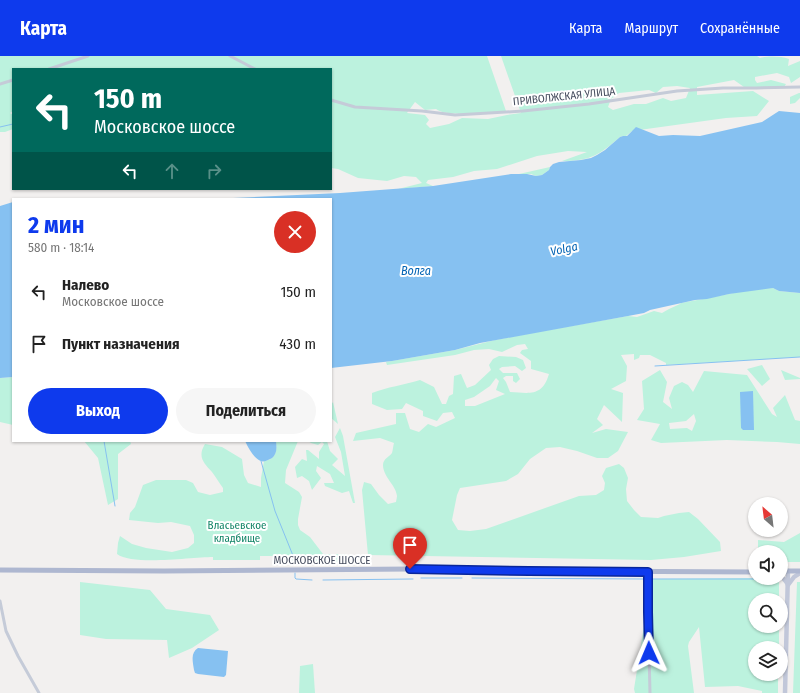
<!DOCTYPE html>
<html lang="ru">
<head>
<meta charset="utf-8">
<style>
  :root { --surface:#fff; --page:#f6f6f6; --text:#222; --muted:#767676; --accent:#0e3aed }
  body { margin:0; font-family:"Fira Sans Condensed",sans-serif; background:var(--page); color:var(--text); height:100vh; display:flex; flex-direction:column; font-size:15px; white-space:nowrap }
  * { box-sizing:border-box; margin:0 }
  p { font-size:13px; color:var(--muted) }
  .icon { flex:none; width:22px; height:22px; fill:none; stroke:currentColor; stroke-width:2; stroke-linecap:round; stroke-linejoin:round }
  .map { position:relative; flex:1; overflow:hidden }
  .side { position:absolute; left:12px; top:142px; width:320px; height:244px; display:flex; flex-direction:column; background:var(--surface); border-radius:0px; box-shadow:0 1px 3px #0004 }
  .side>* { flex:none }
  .hud { position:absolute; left:12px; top:12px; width:320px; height:122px; border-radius:0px; box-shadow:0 1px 3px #0004; background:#00695c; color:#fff; overflow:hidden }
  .needle { width:26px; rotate:332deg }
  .fabs { position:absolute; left:748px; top:441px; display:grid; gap:8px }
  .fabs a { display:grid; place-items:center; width:40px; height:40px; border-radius:50%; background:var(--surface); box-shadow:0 1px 3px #0004; font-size:20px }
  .pin { position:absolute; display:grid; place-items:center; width:34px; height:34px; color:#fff; margin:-41px -17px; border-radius:50% 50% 50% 0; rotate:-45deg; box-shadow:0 0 4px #0007 }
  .pin .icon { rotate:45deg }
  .me { position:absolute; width:44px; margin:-22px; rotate:359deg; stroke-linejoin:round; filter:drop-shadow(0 0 3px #0008) }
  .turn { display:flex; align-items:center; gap:14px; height:84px; padding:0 16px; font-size:18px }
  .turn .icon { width:52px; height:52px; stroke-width:2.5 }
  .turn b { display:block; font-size:28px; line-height:34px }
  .lanes { display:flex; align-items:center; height:38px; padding:0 16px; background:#0003; justify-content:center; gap:20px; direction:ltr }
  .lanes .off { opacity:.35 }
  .round { display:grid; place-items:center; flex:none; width:42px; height:42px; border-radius:21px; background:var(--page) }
  .headline { display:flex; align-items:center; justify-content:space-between; height:68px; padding:0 16px }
  h1 { font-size:24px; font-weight:700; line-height:30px; color:var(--accent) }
  .cta { display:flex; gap:8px; margin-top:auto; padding:8px 16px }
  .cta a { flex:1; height:46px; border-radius:24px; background:var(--accent); color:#fff; font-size:16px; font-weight:700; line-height:46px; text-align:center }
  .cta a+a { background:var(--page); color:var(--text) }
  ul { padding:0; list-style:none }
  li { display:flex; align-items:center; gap:12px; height:52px; padding:0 16px }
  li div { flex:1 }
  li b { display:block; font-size:15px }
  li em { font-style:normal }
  header { display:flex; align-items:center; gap:24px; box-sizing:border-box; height:56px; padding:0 20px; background:var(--accent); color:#fff }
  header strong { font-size:19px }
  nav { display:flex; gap:22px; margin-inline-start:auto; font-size:14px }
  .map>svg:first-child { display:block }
  .green { fill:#bcf2de; fill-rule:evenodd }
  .water { fill:#86c1f1 }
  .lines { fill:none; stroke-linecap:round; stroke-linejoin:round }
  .stream { stroke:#86c1f1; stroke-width:1 }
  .street { stroke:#c5cbd8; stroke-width:3 }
  .secondary { stroke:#c1c7d9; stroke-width:4.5 }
  .primary { stroke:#aeb7d0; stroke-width:5 }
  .route-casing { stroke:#09269a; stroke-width:10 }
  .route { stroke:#0e3aed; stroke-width:7 }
  .labels { text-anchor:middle; stroke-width:4; stroke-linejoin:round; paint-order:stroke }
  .street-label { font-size:11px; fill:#464d5e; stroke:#fff }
  .park-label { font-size:11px; fill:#128567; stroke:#fff }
  .water-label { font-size:12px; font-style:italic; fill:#0464b4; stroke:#fff }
</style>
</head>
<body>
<header>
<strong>Карта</strong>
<nav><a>Карта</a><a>Маршрут</a><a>Сохранённые</a></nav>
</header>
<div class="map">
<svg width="800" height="637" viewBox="0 0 800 637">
  <rect width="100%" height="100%" fill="#f2f0ef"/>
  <g class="green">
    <path d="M0 0H487L506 55C490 56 447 62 436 53L425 54 415 46 407 57 425 59 429 64 426 68 430 72 449 68 462 62 488 63 507 59 521 57 501 0H757L760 2C768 0 780 0 789 3L788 10 800 5V21L791 27 789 21 777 17 755 21V24L757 27 771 24 786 28 784 31H744L734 24 697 31V39L753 35 769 45 757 60 726 62 632 75 626 80H623L620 81C599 99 591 105 562 105L587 96 568 95 537 100 497 113 474 115 453 121 428 124 426 127 433 130 398 133 422 127 416 121 404 120 387 125 358 122 338 113 331 112V13H13V55L10 57 13 59V73L5 76H0ZM677 30 690 32 686 42 671 45 663 42 646 48H634L613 54 608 51 611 43 619 37 649 34 656 37 663 31Z"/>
    <path d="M799 37H800V42L795 47 790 48V41Z"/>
    <path d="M550 111 549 114 542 119 536 120 531 118H519Z"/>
    <path d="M773 232 779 235 800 237V301L666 309V307L650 299H640L639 302 634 304V298L621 299 627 310 626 325 611 333 623 337 622 366 604 349 597 363 603 369 592 377 606 373 628 376 618 395 608 402H597L577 395 560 391 546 392 530 403 518 418 506 425 460 432 457 439 452 464 458 474 470 475 486 473 579 440 596 439 604 434 605 427 602 420 606 412 619 408 624 412 628 422 626 433 627 445 634 454 641 461 658 462 664 460 679 457 689 456 698 463 720 486 721 495 684 501 651 504 368 499 362 434 364 426 371 428 379 439 388 448 396 446C396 446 397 441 397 440 396 429 383 421 383 409 383 403 389 401 392 397 393 394 393 390 394 387L380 382 353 385 356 377 396 368V357H405L410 373 419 376 428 368 436 371 455 362 452 356 443 357 437 365 423 360V355L406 347 402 353 387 354 372 348V337C387 331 404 329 420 324L434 331 442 348H446L449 340 453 338 454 320 461 318 467 332 475 329 491 314 489 309 493 303 499 300 516 301 523 304 526 312 522 315 515 310 502 311 499 313 503 317H517L520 323 516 327 513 325V320H506L503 322 506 326 510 336C530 337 542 341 549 318L531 313V305L520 297 522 294 528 293 525 288 517 289 502 296 489 293 474 294 455 299 387 309 386 306 455 294 495 284 537 276 628 260 637 261 654 255 662 257 669 253 680 248 681 247C690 245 699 244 708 242 730 238 751 233 773 232ZM496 322 499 325 496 334 505 338 475 350H465V344L474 341 490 330Z"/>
    <path d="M762 309 770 323 762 330 747 313Z"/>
    <path d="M660 314 667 326 663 346 672 353 669 342 674 330 682 326 688 329 693 336 704 315 747 319 772 358 777 361 773 352 785 339 795 364 800 365V388L777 386 727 384 661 387 651 384 660 368 637 364 644 353 642 325ZM694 358 696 365 692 375 687 372 670 373 669 367 686 365Z"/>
    <path d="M781 314 800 322V323L785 324Z"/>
    <path d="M13 321V369L0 366V322Z"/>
    <path d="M333 346 338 368 331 362V349Z"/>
    <path d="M340 372 343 380 355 447H353L349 435 342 437 325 430 324 427H334L330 418 317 410 316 415 321 422 312 434 309 425 302 420 297 422 295 411 302 403 307 405 306 394H308L319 403V396L324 388 322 386 318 389 311 387 308 385H327L330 395 338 403 332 409 345 420 341 396 335 381Z"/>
    <path d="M84 385H130L131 388 118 398V443L108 449 98 402Z"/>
    <path d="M276 385H298L286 414 285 427 299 436 302 441 298 463V469L300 474 310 481 323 498H346V506L299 507 289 503 283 504 272 500H260V504H213V501C192 501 133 510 117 498L118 487 120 480 132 488 146 492 172 496 188 492 194 487V479L190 470 171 466 158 467 129 464 130 457 135 451 143 429 156 424H186L193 427 198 436 210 439 223 436V432C219 427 216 421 212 416 204 407 197 401 205 388L222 391 242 403 244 419 248 427 261 431V422L264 405C276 403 277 396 276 385Z"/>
    <path d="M800 477V506H781V496H758V484L784 486Z"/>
    <path d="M779 522V544H755V570H779V592H755V618H778V637H762V635L738 630 705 631 699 571 689 586 688 590 694 637H635L634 633 644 570 645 523Z"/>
    <path d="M80 526 150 534 166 553 210 559 219 574 192 592 169 602 167 584 106 583 80 579Z"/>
    <path d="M797 526H800V637H793Z"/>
    <path d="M313 608 315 637H299L300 610Z"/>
  </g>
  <g class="water">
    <path d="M779 55 800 57V237L779 235 773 232 729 238 707 243 695 244 650 254 644 257 628 260 480 287 455 294 392 305 331 312V143H210L340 137 433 130 511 118H527L536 120 542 119 549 114 550 111 553 108 559 106 581 104 591 102 597 99 605 94 620 81 623 80H627L636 71 659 80 673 79 700 80 762 66Z"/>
    <path d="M13 146V321L0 322V150Z"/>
    <path d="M753 335 754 374H743L741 372 740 336Z"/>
    <path d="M245 385H276C277 393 277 401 268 404 266 405 263 406 261 405 254 403 248 391 245 385Z"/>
    <path d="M198 592 228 595 226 619 224 621 198 618 195 617 194 614C193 606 190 597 198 592Z"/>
  </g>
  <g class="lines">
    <g class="stream">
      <path d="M0 71 13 68"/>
      <path d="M655 310 800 301"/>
      <path d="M104 385 115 450"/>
      <path d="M261 405 275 455 296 507"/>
      <path d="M295 517V522L296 523 312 524"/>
      <path d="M421 522H462"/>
      <path d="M472 522 644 523"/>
      <path d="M650 523H757"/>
      <path d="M323 524 413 523"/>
    </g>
    <g class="street">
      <path d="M230 0 255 13"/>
      <path d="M49 13 88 0"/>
      <path d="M0 28 13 24"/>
      <path d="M331 44 355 51 422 55 455 59 523 55 589 48 677 35 723 32H756L800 31"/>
      <path d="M648 516V556L650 637"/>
      <path d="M0 545 6 575 18 600 39 637"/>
    </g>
    <g class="secondary">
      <path d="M781 521 784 523 788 528"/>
      <path d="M788 529 794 521 800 517"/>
      <path d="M785 637 788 515"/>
    </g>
    <g class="primary">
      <path d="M0 514 164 515 411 513 566 515 755 516"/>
      <path d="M781 515H800"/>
    </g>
  </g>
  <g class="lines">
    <defs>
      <path id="route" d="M410 513 529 515 648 516V556L649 597"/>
    </defs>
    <use href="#route" class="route-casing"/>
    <use href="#route" class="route"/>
  </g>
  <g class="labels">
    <g class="street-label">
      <text transform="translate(564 40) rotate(-6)" y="4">ПРИВОЛЖСКАЯ УЛИЦА</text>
      <text x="322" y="508">МОСКОВСКОЕ ШОССЕ</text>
    </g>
    <g class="park-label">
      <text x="237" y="473">Власьевское<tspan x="237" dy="13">кладбище</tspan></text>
    </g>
    <g class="water-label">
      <text transform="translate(564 193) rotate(-12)" y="4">Volga</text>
      <text x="416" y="219">Волга</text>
    </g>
  </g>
</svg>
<div class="fabs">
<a><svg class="needle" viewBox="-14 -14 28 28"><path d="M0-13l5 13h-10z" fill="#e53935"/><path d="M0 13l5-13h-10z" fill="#767676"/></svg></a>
<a><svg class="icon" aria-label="sound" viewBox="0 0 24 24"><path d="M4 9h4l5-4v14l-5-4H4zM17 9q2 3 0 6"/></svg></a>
<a><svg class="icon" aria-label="search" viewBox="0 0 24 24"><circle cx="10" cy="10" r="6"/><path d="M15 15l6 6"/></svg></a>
<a><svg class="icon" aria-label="layers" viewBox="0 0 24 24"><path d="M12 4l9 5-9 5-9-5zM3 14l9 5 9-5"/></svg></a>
</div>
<div class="pin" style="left:410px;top:513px;background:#d93025"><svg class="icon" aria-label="arrive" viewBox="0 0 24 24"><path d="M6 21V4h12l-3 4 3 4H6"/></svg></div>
<svg class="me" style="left:649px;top:597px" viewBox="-20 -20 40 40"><path d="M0-17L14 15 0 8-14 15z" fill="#0e3aed" stroke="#fff" stroke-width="4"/></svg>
<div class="hud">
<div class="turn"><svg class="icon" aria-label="left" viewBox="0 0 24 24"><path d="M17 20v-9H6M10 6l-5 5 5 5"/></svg><div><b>150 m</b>Московское шоссе</div></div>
<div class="lanes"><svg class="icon" aria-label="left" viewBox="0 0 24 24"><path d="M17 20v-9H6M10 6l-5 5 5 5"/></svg><svg class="icon off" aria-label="ahead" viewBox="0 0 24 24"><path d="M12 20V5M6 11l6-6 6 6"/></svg><svg class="icon off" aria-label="right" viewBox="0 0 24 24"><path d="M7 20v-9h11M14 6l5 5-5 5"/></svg></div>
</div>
<section class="side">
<div class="headline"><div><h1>2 мин</h1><p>580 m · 18:14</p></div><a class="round" style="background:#d93025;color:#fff"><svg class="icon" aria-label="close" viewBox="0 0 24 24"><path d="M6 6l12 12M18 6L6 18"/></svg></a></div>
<ul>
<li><svg class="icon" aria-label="left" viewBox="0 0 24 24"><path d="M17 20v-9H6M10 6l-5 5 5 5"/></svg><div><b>Налево</b><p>Московское шоссе</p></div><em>150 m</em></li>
<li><svg class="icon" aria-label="arrive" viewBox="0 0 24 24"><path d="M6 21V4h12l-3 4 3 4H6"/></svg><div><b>Пункт назначения</b></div><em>430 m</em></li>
</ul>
<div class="cta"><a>Выход</a><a>Поделиться</a></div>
</section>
</div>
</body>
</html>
